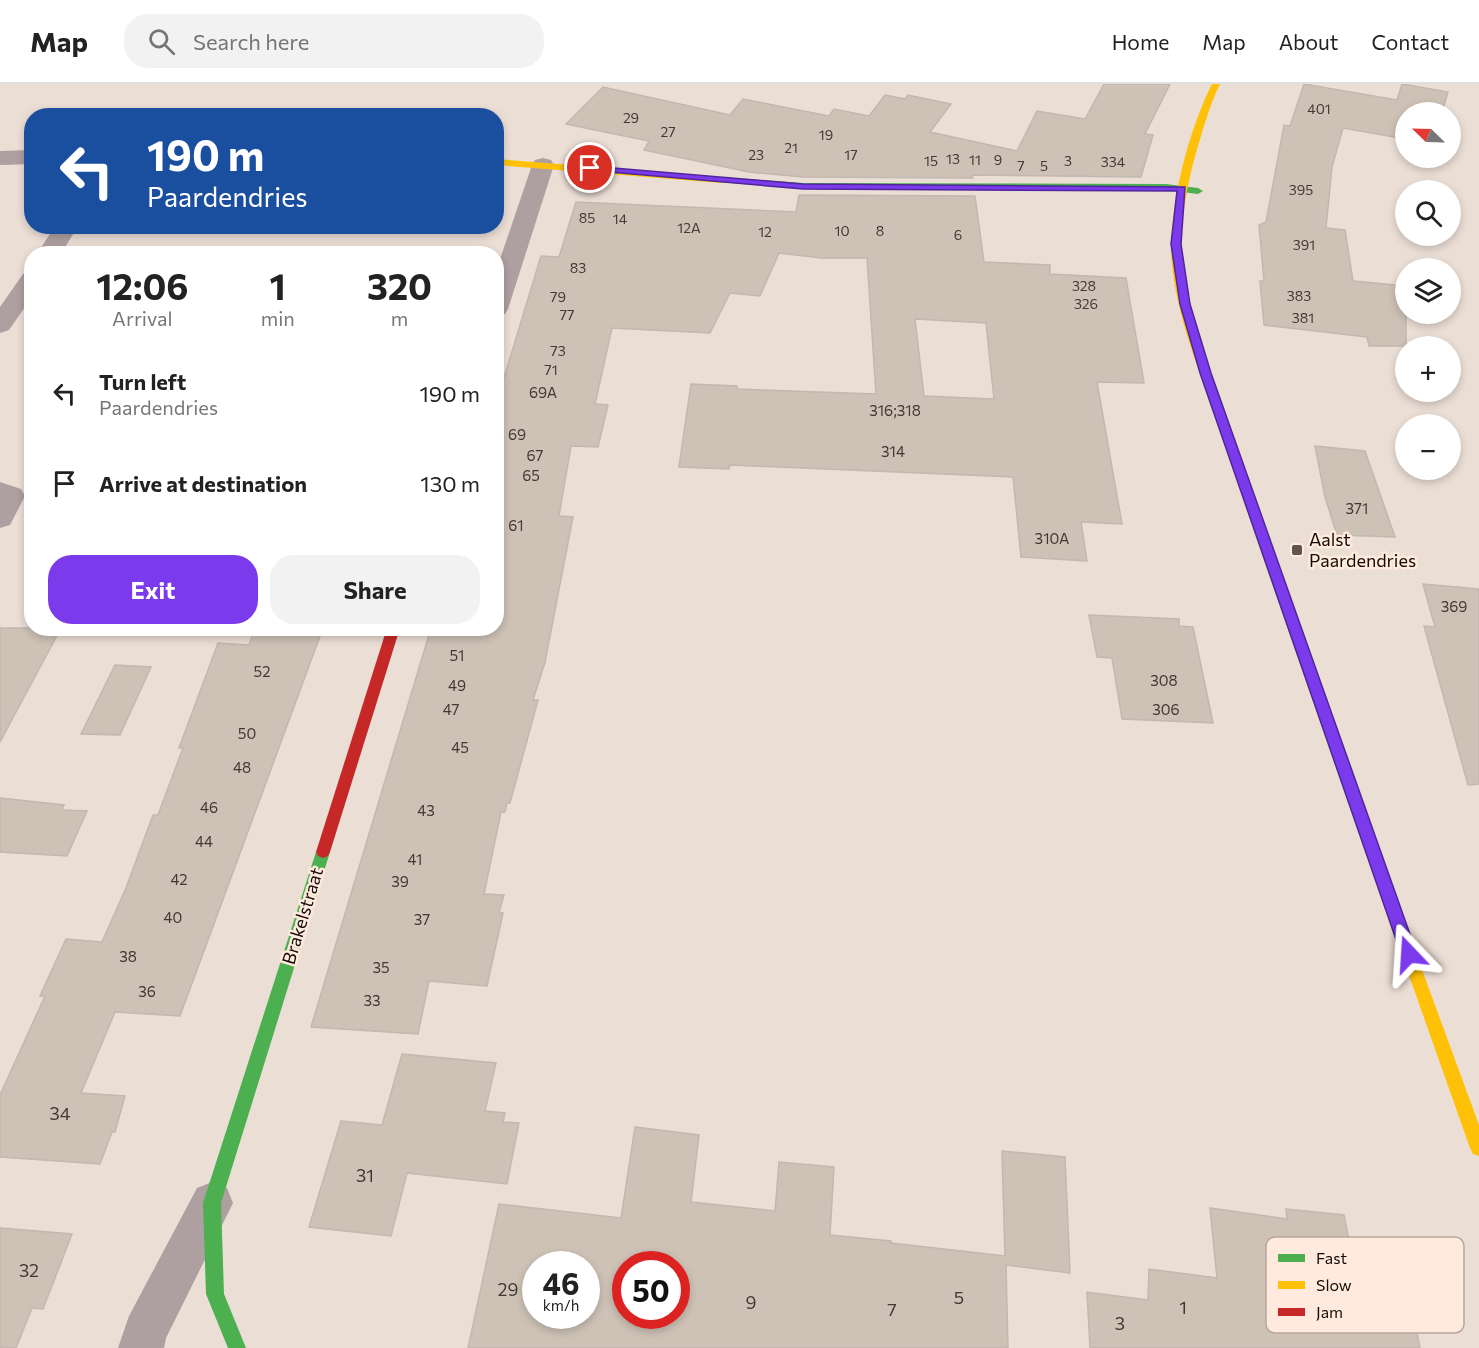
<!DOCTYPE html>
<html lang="en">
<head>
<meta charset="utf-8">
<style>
  :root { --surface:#fff; --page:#f2f2f2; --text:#222; --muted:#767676; --line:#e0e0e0; --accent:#7c3aed }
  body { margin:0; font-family:Commissioner,sans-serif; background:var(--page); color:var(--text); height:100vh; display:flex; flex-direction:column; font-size:22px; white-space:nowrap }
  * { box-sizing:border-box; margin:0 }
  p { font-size:20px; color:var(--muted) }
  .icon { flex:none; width:33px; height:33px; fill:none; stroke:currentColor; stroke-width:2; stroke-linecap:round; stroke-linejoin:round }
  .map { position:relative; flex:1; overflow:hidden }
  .panel { position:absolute; left:24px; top:162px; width:480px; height:390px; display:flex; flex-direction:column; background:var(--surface); border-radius:24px; box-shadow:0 3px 9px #0003 }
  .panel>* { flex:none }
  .guide { position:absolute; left:24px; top:24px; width:480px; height:126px; border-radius:24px; box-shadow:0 3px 9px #0003; background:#1a4fa0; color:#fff; overflow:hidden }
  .needle { width:39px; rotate:293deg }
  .fabs { position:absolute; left:1395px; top:18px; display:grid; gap:12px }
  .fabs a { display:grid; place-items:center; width:66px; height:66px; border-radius:50%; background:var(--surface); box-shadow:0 3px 9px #0003; font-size:30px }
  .speed { position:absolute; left:522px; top:1167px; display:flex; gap:12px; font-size:30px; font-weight:700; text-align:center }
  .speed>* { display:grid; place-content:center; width:78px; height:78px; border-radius:50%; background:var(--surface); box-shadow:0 3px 9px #0003; line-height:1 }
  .speed small { font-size:15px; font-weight:400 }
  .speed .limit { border:9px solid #d22; background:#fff; color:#111 }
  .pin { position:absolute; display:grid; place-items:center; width:51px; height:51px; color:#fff; margin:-26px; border:3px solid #fff; border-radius:50%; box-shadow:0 2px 6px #0007 }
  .me { position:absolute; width:66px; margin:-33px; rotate:340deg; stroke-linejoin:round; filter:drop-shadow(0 0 4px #0008) }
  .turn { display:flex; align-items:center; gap:21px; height:126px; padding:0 24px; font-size:27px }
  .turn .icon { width:78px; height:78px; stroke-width:2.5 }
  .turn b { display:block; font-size:42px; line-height:51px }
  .eta { display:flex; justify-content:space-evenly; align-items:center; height:102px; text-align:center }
  .eta b { font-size:36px; font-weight:700; line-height:42px }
  .primary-button { display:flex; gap:12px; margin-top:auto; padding:12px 24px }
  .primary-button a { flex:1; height:69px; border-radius:24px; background:var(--accent); color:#fff; font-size:24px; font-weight:700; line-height:69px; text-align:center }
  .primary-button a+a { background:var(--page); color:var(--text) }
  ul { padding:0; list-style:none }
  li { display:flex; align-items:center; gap:18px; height:90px; padding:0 24px }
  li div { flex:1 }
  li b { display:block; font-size:22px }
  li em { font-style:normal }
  header { display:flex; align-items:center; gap:36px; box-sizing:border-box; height:84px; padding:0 30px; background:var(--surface); border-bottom:2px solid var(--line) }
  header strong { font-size:28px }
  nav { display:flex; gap:33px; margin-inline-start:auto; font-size:21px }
  .search { width:420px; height:54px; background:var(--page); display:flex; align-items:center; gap:15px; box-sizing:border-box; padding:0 21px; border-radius:24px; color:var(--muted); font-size:22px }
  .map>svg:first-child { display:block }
  .building { fill:#cec2b6; stroke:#c1b8b0; stroke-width:1.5; fill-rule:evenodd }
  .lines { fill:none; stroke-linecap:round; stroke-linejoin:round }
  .street { fill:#ae9fa1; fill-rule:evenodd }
  .fast { fill:#4caf50; fill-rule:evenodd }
  .slow { fill:#ffc107; fill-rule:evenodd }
  .jam { fill:#c62828; fill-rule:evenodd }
  .route { fill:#7c3aed; stroke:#51269a; stroke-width:1.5 }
  .poi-dot { fill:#5f554e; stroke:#ffeadd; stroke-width:2 }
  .labels { text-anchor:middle; stroke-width:5; stroke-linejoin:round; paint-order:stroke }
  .far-number-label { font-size:14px; fill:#423932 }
  .number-label { font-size:15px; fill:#423932 }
  .poi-label { font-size:18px; fill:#130b06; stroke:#ffeadd; text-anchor:start }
  .street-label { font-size:18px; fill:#130b06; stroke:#ffeadd }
  .near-number-label { font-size:18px; fill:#423932 }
  .key { fill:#ffeadd; stroke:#b8a79c; stroke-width:1.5 }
  .key-label { font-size:16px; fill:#130b06 }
</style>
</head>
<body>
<header>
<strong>Map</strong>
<div class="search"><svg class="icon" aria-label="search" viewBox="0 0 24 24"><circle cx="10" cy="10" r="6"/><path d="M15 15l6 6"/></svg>Search here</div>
<nav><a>Home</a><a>Map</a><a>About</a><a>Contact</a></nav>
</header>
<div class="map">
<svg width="1479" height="1264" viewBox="0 0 1479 1264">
  <rect width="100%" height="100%" fill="#ebded5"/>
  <g class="building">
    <path d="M1104 0H1170L1145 50 1153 51 1141 93 972 91 973 94 803 93 749 88 644 66 649 57 566 40 603 3 730 31 743 15 829 32 834 25 869 32 885 11 905 15 908 11 951 20 930 48 1017 67 1037 27 1085 35Z"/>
    <path d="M1304 0 1397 16 1402 0 1448 8 1442 28H1406V55L1343 44 1332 83 1326 144 1345 146 1353 197 1406 202V262H1369L1367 253 1264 241 1260 197H1264L1259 141 1266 138 1284 41 1290 42Z"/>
    <path d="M799 111 975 112 984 178 1050 181V190L1126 194 1144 299 1097 298 1122 440 1081 438 1087 477 1021 473 1013 393 730 381 729 385 679 383 691 300 737 302V305L876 310 867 174H821L779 169 760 212 730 209 710 249 612 244 595 320 608 321 598 363 571 362 559 432 573 433 545 578 533 616H538L510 719H507L505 728H501L484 810 504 811 499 828 503 829 487 902 429 897 418 950 311 943 431 544H496V320L541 172 559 173 576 118 796 128ZM915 235 986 239 994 315 924 312Z"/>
    <path d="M1315 362 1365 367 1395 453 1337 451 1325 413Z"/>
    <path d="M1423 500 1479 505V700L1468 701 1424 542 1435 543Z"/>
    <path d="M1089 531 1179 535V542L1193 543 1213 639 1122 635 1112 574 1097 573Z"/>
    <path d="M0 544H61L0 658Z"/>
    <path d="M255 544H323L180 932 115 928 81 1009 125 1012 115 1048H112L100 1080 0 1073V1011L45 912H40L66 855 102 858 126 804 153 731H158L183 664H179L218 559 249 561Z"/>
    <path d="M115 581 151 583 120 651 81 650Z"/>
    <path d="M0 714 64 721 62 726 87 727 67 772 0 768Z"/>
    <path d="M402 970 496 979 485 1027 505 1029 503 1038 519 1039 507 1100 407 1089 391 1152 309 1143 341 1037 382 1041Z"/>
    <path d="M635 1043 699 1051 691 1118 775 1127 779 1078 834 1083 830 1151 891 1157V1159L1005 1172 1002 1067 1065 1073 1070 1189 1006 1181 1008 1264H468L499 1120 621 1134ZM536 1180H586V1232H536ZM626 1180H676V1232H626Z"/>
    <path d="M1210 1124 1287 1135 1286 1125 1344 1131 1351 1167 1402 1172 1420 1264H1090L1087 1208 1148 1216 1149 1185 1217 1194Z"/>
    <path d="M0 1144 72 1150 43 1225 32 1224 16 1264H0Z"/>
  </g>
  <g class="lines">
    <g class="street">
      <path d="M32 66V80L0 81V67Z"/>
      <path d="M543 74 551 76 554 81 508 225 505 230 496 232V187L532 81 535 76Z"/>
      <path d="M55 142H78L61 170H37Z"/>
      <path d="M32 188V213L9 246 0 249V223L23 190Z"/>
      <path d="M0 398 21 405 25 412 10 441 0 444Z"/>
      <path d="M212 1098 227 1104 233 1119 166 1254 164 1264H118L129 1232 197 1104Z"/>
    </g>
    <g class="fast">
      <path d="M721 93 803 99 1166 100 1198 104 1203 107 1198 110 1166 106 803 105 718 98 716 96Z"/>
      <path d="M1279 498 1285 502 1395 812 1393 817 1388 818 1383 817 1381 812 1273 502Z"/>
      <path d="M323 762 328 764 330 768 221 1119 224 1210 246 1264H228L206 1210 203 1119 316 768 318 764Z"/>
    </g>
    <g class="slow">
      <path d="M1212 0H1220C1209 22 1203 46 1196 69 1166 175 1188 227 1224 325 1245 384 1265 443 1285 502L1279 506 1273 502C1253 443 1233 384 1213 325 1196 278 1177 231 1172 181 1167 128 1188 47 1212 0Z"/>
      <path d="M496 75 721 93 726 96 721 99 496 81Z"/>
      <path d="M1388 806 1393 807 1395 812 1479 1041V1072L1473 1070 1470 1064 1381 812 1383 807Z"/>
    </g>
    <path class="jam" d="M387 544H400L330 768 328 772 323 774 318 772 316 768Z"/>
  </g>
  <path class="route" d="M590 82 803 100 1185 103 1181 160 1190 220 1211 289 1417 870 1415 875 1409 877 1404 875 1401 870 1200 289 1180 220 1171 160 1177 107 803 105 587 86V83Z"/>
  <rect class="poi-dot" x="1291" y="460" width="12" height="12" rx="3"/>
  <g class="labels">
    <g class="far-number-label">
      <text x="1319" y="30">401</text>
      <text x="631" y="39">29</text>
      <text x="668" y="53">27</text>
      <text x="826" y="56">19</text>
      <text x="791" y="69">21</text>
      <text x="756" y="76">23</text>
      <text x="851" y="76">17</text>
      <text x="953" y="80">13</text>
      <text x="975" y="81">11</text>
      <text x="998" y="81">9</text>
      <text x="931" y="82">15</text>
      <text x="1068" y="82">3</text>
      <text x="1113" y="83">334</text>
      <text x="1021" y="87">7</text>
      <text x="1044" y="87">5</text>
      <text x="1301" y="111">395</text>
      <text x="587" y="139">85</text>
      <text x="620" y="140">14</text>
      <text x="689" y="149">12A</text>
      <text x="842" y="152">10</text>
      <text x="880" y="152">8</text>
      <text x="765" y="153">12</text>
      <text x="958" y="156">6</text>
      <text x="1304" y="166">391</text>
      <text x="578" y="189">83</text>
      <text x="1084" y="207">328</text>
      <text x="1299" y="217">383</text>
      <text x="558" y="218">79</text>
      <text x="1086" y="225">326</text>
      <text x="567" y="236">77</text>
      <text x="1303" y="239">381</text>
      <text x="558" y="272">73</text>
      <text x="551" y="291">71</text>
    </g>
    <g class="number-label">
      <text x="543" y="314">69A</text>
      <text x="895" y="332">316;318</text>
      <text x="517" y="356">69</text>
      <text x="893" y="373">314</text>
      <text x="535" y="377">67</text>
      <text x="531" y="397">65</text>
      <text x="1357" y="430">371</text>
      <text x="516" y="447">61</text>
      <text x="1052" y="460">310A</text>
      <text x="1454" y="528">369</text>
      <text x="457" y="577">51</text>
      <text x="262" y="593">52</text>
      <text x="1164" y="602">308</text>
      <text x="457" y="607">49</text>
      <text x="451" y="631">47</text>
      <text x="1166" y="631">306</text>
      <text x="247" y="655">50</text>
      <text x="460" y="669">45</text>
      <text x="242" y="689">48</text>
      <text x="209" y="729">46</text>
      <text x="426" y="732">43</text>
      <text x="204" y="763">44</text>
      <text x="415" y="781">41</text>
      <text x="179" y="801">42</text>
      <text x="400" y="803">39</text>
      <text x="173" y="839">40</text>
      <text x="422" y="841">37</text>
      <text x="128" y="878">38</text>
      <text x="381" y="889">35</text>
      <text x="147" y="913">36</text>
      <text x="372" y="922">33</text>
    </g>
    <g class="poi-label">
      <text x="1309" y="462">Aalst<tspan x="1309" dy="21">Paardendries</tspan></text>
    </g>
    <g class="street-label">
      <text transform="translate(303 832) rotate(-73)" y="6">Brakelstraat</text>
    </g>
    <g class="near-number-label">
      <text x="60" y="1036">34</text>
      <text x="365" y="1098">31</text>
      <text x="29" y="1193">32</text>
      <text x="508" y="1212">29</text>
      <text x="959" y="1220">5</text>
      <text x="751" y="1225">9</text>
      <text x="1183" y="1230">1</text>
      <text x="892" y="1232">7</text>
      <text x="1120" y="1246">3</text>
    </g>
  </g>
  <rect x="1266" y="1153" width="198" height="96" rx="9" class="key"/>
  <rect x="1278" y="1170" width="27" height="8" fill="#4caf50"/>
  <rect x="1278" y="1197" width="27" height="8" fill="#ffc107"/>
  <rect x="1278" y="1224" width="27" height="8" fill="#c62828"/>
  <g class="key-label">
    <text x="1316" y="1180">Fast</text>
    <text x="1316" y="1207">Slow</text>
    <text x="1316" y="1234">Jam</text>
  </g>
</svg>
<div class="fabs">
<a><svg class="needle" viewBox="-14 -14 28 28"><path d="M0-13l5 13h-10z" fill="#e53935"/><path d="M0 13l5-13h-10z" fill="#767676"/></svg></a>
<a><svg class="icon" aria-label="search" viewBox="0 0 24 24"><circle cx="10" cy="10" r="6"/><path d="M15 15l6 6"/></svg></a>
<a><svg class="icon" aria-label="layers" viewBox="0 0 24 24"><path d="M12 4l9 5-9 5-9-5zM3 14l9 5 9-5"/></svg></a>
<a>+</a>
<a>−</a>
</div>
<div class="speed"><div>46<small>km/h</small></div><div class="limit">50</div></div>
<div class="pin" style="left:590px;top:84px;background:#d93025"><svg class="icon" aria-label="arrive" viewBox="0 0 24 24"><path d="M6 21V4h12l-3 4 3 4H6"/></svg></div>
<svg class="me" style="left:1409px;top:870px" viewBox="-20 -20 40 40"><path d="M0-17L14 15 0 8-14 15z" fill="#7c3aed" stroke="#fff" stroke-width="4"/></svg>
<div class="guide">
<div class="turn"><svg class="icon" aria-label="left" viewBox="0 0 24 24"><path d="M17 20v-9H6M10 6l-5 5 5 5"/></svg><div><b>190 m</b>Paardendries</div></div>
</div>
<section class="panel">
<div class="eta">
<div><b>12:06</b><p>Arrival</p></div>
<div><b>1</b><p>min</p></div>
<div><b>320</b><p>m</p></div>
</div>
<ul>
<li><svg class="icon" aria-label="left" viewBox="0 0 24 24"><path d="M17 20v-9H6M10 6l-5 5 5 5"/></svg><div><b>Turn left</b><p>Paardendries</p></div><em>190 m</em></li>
<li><svg class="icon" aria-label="arrive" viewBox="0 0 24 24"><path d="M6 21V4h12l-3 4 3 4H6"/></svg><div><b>Arrive at destination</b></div><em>130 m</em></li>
</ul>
<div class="primary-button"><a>Exit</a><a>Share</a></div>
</section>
</div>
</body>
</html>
